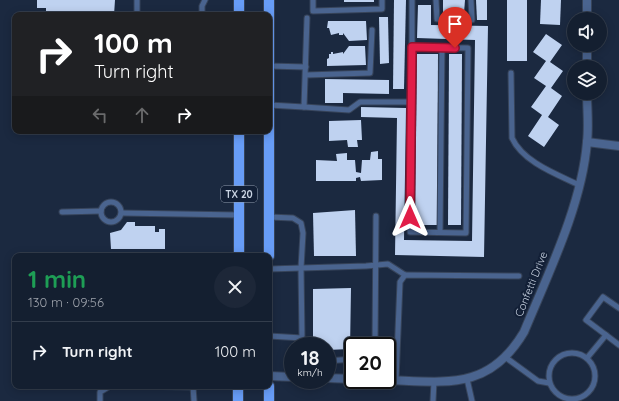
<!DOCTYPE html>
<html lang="en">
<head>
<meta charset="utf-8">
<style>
  :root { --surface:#141f30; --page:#1d2738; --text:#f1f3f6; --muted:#9da2ab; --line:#333d4c }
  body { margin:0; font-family:Quicksand,sans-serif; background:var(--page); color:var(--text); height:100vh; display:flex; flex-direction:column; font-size:15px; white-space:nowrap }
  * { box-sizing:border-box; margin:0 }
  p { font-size:13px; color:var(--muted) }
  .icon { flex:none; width:22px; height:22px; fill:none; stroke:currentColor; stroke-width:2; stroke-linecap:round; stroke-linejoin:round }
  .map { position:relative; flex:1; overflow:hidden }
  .details { position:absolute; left:12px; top:253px; width:260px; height:136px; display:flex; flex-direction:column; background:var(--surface); border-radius:8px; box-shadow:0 2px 10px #0003,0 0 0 1px var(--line) }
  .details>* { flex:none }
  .top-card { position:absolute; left:12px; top:12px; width:260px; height:122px; border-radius:8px; box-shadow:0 2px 10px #0003,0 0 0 1px var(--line); background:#202124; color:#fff; overflow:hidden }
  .tools { position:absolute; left:567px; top:12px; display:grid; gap:8px }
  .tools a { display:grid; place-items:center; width:40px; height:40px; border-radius:50%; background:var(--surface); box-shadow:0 2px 10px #0003,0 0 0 1px var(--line); font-size:20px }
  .speed { position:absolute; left:284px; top:337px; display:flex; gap:8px; font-size:20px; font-weight:700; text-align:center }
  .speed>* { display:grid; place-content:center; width:52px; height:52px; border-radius:50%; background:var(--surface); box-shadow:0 2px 10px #0003,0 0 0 1px var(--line); line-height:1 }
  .speed small { font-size:10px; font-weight:400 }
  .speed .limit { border:2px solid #111; border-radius:6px; background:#fff; color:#111 }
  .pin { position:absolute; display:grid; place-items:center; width:34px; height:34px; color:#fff; margin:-41px -17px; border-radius:50% 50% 50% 0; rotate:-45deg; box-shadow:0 0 4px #0007 }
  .pin .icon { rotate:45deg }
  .me { position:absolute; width:44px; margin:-22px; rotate:0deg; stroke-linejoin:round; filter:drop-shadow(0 0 3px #0008) }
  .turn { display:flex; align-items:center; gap:14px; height:84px; padding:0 16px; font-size:18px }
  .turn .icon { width:52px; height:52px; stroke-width:2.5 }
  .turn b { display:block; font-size:28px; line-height:34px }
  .lanes { display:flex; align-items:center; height:38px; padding:0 16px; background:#0003; justify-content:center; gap:20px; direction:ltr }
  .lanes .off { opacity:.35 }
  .round { display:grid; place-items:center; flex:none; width:42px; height:42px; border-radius:21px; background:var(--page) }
  .summary { display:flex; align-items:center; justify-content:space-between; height:68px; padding:0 16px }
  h1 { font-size:24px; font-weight:800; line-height:30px; color:#1e9e55 }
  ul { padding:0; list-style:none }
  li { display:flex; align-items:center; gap:12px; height:60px; padding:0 16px; border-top:1px solid var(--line) }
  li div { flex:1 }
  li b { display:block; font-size:15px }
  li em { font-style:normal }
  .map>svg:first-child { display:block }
  .building { fill:#bfd2f0 }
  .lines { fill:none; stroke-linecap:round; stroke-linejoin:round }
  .lane-casing { stroke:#37445a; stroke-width:7 }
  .street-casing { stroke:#37445a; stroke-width:10 }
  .primary-casing { stroke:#37445a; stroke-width:12 }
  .lane { stroke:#4a648f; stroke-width:5 }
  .street { stroke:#4a648f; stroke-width:8 }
  .primary { stroke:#679cf6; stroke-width:10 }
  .route-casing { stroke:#92132f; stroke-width:10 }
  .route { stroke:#e11d48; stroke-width:7 }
  .labels { text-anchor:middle; stroke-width:4; stroke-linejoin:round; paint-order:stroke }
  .shield { fill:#121f36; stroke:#929dae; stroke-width:1 }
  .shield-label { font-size:10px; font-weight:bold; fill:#c9d3e2 }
  .street-label { font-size:11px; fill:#c9d3e2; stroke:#121f36 }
</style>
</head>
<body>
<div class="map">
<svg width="619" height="401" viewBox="0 0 619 401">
  <rect width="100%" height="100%" fill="#1b2940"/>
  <g class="building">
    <path d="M37 0H115L114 15H46V8H37Z"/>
    <rect x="344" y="0" width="30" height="2"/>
    <path d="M394 0H406L404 89H393Z"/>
    <path d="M443 0H465L464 13H443Z"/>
    <path d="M476 0H487V20H477Z"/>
    <rect x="507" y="0" width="20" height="61"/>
    <path d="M541 0H561L560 25 540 24Z"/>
    <path d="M418 5H431V25L488 26 484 257 395 255 397 118 361 117V107L406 108 404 240 472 241 475 40 417 38Z"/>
    <path d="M379 17H388L389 63 380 64Z"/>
    <path d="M328 21H366L367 40 349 41 343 33V35H339V33L331 35 329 28H327Z"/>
    <path d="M546 34 562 45 550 62 563 71 551 88 562 96 548 117 559 125 544 147 528 136 542 115 531 107 546 86 534 78 546 61 533 52Z"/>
    <path d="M349 46H365L366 65 327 66V59L329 58V54H331V52H333V54L343 52V54Z"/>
    <path d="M417 54H438L437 225H415Z"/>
    <path d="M449 54H462L461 225H448Z"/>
    <path d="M325 79 389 80V94L343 93V103H325Z"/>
    <path d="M361 120 362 140H357L358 147H348L347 140 329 141V121Z"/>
    <path d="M378 151V159H382V180L361 181 360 177 356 178V181H316V160L337 161 336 154 347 153V160H355L356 172 361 173 362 160H370L371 152Z"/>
    <path d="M355 210 356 256H314L313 213Z"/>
    <path d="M127 222H135V226H155V232H159V229H165V249H111L110 233 121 230Z"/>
    <path d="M351 288 350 349 327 350V346H313V289Z"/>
  </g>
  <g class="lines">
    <defs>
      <g id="lane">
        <path d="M137 0V15"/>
        <path d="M313 0V11L382 9V0"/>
        <path d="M436 0 437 19 472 20 471 0"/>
        <path d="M202 15V6L205 0"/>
        <path d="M269 66 306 67"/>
        <path d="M511 73 512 138C523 162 556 174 579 185"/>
        <path d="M306 75 370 73 372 30"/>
        <path d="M411 102 412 47"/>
        <path d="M269 105 304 107 307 18"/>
        <path d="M304 107 349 110 360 102H411L410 232 466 233 468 48 412 47V0"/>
        <circle cx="111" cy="212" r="10"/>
        <path d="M62 212 101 211"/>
        <path d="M122 213 239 215"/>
        <path d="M269 217 293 218 301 223 303 233 301 268 302 338 304 346"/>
        <path d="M440 232 442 47"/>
        <path d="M269 269 366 266 388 264 405 275"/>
        <path d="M606 335 619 345"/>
        <path d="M269 336 302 338"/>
        <path d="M375 346 376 216"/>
        <circle cx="572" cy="376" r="23"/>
        <path d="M505 357 538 381 549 383"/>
        <path d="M587 358 606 335 586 320 603 297 619 308"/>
        <path d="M327 361 353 359"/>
        <path d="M467 379 472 401"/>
        <path d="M396 380 400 282 405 275 519 276"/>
        <path d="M131 386 193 387"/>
        <path d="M193 386 194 401"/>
        <path d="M100 401V392L110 386"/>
        <path d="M433 401 434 381"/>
      </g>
      <g id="street">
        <path d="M587 0V19"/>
        <path d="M587 45V67"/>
        <path d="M587 142 619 146"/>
        <path d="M269 376 293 377"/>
        <path d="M327 378 353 379"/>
        <path d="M387 380C446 382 489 391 524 332 548 274 582 205 587 142 589 126 587 109 587 93"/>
      </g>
      <g id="primary">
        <path d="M239 0V15"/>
        <path d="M239 256V131"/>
        <path d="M269 256V0"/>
        <path d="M238 386V401"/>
        <path d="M269 386V401"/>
      </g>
    </defs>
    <use href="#lane" class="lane-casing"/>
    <use href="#street" class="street-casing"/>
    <use href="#primary" class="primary-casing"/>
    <use href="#lane" class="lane"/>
    <use href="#street" class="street"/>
    <use href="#primary" class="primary"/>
  </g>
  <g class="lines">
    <defs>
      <path id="route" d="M410 217 412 47 455 48"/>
    </defs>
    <use href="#route" class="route-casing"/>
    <use href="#route" class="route"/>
  </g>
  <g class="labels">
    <rect class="shield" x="221" y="186" width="36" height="16" rx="3"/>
    <g class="shield-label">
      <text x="239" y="198">TX 20</text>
    </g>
    <g class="street-label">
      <text transform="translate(531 284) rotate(-68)" y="4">Confetti Drive</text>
    </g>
  </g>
</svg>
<div class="tools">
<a><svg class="icon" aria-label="sound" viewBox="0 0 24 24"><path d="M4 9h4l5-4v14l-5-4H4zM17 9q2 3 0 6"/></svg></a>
<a><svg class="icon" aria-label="layers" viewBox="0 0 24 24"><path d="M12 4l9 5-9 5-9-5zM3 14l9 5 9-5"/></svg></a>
</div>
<div class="speed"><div>18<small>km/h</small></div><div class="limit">20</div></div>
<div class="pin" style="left:455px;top:48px;background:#d93025"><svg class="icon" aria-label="arrive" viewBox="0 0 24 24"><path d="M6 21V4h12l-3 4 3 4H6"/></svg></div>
<svg class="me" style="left:410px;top:217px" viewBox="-20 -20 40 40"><path d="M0-17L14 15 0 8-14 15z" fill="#e11d48" stroke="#fff" stroke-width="4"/></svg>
<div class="top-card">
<div class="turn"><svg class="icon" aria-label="right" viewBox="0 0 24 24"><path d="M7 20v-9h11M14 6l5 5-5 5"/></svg><div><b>100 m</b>Turn right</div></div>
<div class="lanes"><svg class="icon off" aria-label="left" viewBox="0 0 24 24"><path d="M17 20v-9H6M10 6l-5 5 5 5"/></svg><svg class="icon off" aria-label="ahead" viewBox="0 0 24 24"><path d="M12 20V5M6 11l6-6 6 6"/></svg><svg class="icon" aria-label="right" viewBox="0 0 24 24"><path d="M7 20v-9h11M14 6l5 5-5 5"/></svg></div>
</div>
<section class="details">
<div class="summary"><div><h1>1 min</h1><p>130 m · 09:56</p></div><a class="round"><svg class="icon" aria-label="close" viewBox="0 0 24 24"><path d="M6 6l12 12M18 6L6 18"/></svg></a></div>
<ul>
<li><svg class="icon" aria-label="right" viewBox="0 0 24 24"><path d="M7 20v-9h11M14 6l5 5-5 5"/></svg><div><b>Turn right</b></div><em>100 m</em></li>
</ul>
</section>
</div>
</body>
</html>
